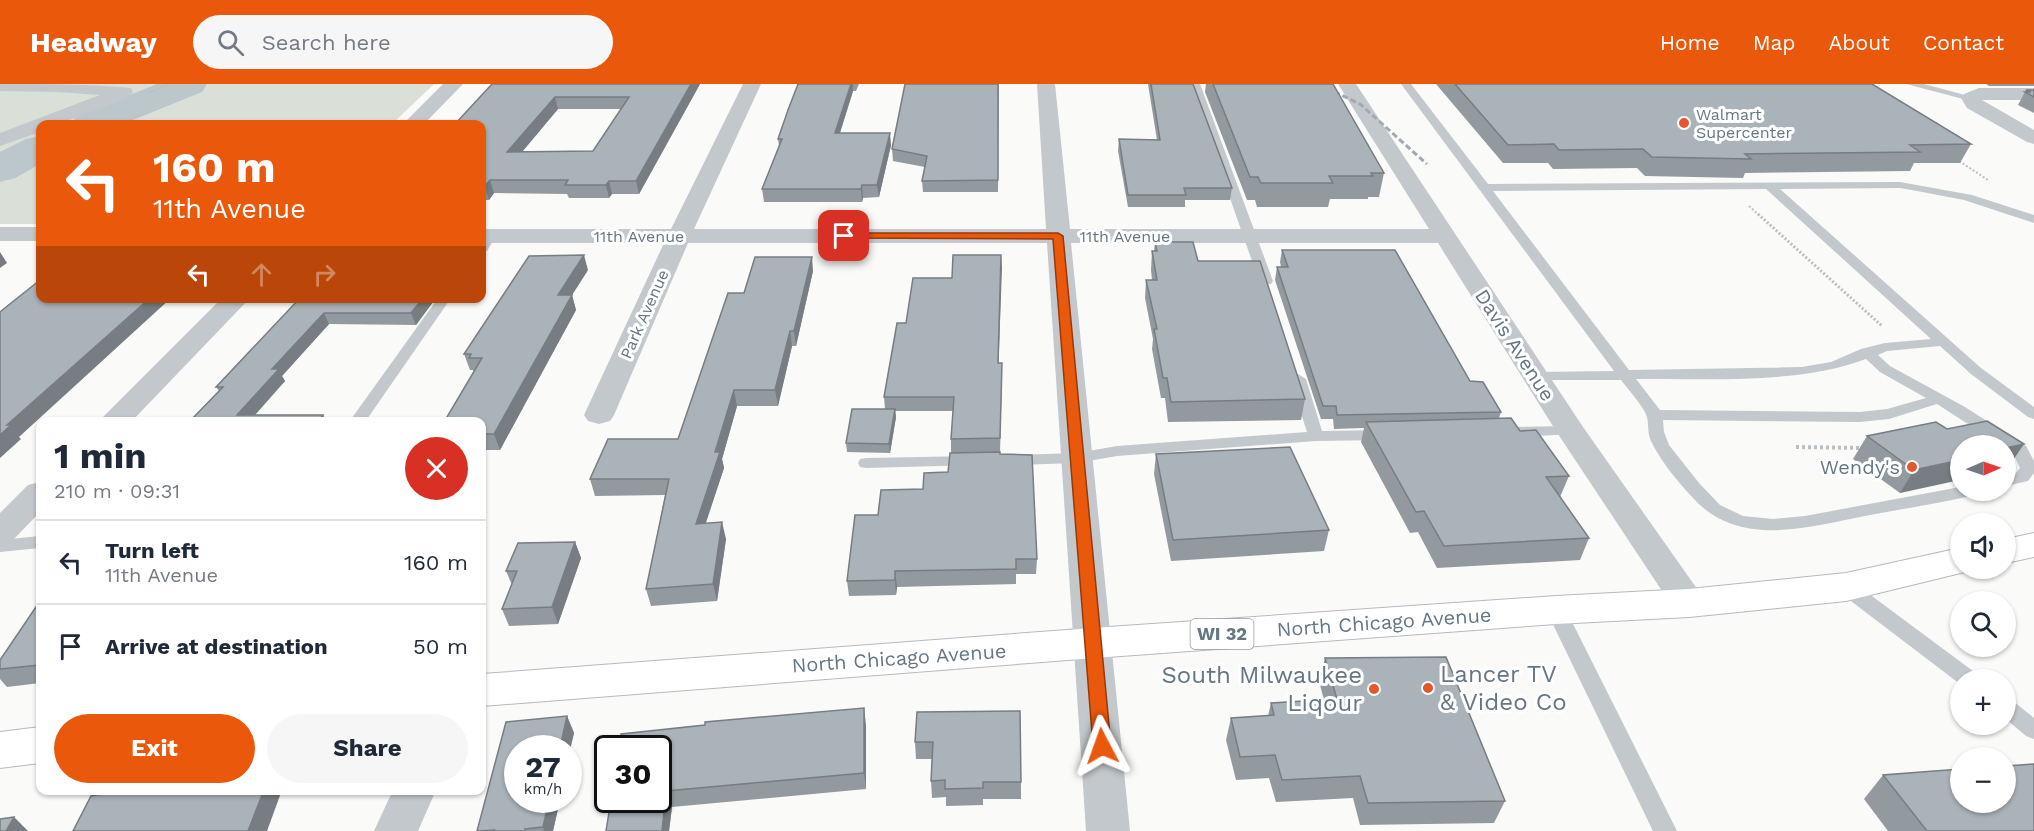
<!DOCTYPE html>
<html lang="en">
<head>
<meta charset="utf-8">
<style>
  :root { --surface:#fff; --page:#f6f6f7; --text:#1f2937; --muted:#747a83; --line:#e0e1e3; --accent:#ea580c }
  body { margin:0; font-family:"Work Sans",sans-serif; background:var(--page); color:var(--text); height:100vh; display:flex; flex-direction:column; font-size:22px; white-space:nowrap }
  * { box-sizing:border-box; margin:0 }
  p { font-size:20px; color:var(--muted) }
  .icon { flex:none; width:33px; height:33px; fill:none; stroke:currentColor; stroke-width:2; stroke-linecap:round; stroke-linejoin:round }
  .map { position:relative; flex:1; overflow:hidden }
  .details { position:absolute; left:36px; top:333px; width:450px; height:378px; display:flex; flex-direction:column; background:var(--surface); border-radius:12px; box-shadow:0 2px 4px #0004 }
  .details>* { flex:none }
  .guide { position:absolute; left:36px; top:36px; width:450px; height:183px; border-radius:12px; box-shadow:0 2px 4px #0004; background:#ea580c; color:#fff; overflow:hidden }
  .needle { width:39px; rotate:88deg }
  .fabs { position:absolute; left:1950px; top:351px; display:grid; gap:12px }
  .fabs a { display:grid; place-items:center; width:66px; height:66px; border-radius:50%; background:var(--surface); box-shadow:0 2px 4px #0004; font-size:30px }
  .speed { position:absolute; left:504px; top:651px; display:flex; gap:12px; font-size:30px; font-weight:700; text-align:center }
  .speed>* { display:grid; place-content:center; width:78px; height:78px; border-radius:50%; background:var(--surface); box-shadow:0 2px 4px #0004; line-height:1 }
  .speed small { font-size:15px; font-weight:400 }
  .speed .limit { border:3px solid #111; border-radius:9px; background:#fff; color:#111 }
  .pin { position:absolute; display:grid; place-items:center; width:51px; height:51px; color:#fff; margin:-26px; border-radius:12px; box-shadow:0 3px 9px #0006 }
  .me { position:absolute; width:66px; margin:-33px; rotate:356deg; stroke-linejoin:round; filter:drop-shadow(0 0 4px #0008) }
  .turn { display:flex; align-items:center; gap:21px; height:126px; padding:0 18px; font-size:27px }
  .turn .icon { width:78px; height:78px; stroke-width:2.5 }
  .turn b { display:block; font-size:42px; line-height:51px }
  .lanes { display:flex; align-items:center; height:57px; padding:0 18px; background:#0003; justify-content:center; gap:30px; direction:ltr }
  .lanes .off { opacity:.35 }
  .round { display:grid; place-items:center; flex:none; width:63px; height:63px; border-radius:32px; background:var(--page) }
  .headline { display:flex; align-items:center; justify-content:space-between; height:102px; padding:0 18px }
  h1 { font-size:36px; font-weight:700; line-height:45px }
  .primary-button { display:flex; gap:12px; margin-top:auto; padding:12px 18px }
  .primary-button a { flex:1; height:69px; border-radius:36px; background:var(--accent); color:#fff; font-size:24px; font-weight:700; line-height:69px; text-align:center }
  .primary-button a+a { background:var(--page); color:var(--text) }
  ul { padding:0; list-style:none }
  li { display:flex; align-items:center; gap:18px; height:84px; padding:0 18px; border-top:2px solid var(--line) }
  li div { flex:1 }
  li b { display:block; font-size:22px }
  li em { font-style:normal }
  header { display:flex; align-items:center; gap:36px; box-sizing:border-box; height:84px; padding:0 30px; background:var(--accent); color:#fff }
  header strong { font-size:28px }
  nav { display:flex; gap:33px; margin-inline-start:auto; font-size:21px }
  .search { width:420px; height:54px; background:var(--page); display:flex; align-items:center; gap:15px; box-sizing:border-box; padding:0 21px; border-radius:33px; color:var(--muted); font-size:22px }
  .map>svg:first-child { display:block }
  .green { fill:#dadfd7 }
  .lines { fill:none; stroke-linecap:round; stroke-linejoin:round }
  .river { fill:#bbc7cb; fill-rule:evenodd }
  .primary-casing { stroke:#b5babe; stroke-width:2 }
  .path-far2 { stroke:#bbbfc2; stroke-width:2; stroke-dasharray:2 2; stroke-linecap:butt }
  .path-far1 { stroke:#bbbfc2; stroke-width:3; stroke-dasharray:2 2; stroke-linecap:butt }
  .path { stroke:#bbbfc2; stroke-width:4; stroke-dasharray:3 3; stroke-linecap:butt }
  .lane { fill:#c3c8cc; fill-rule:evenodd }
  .street { fill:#c3c8cc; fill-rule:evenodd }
  .primary { fill:#fff; fill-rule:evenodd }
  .rail { stroke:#a2aab0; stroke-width:3; stroke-dasharray:6 3; stroke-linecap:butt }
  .wall { fill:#929a9f; fill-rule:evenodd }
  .shaded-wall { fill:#777d82 }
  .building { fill:#aab3b9; stroke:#777d82; stroke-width:1.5; fill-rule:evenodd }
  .route { fill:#ea580c; stroke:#983908; stroke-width:1.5 }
  .poi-dot { fill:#e4572e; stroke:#fff; stroke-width:2 }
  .labels { text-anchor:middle; stroke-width:6; stroke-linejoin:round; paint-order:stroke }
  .far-poi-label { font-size:16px; fill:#657683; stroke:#fff; text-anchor:start }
  .far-street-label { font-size:16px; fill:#657683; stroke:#fff }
  .shield { fill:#fff; stroke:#939fa8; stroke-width:1.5 }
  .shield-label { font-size:18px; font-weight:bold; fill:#657683 }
  .street-label { font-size:20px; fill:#657683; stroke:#fff }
  .poi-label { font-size:20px; fill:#657683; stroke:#fff; text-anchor:end }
  .near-poi-label { font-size:24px; fill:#657683; stroke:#fff; text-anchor:start }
</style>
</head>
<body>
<header>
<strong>Headway</strong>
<div class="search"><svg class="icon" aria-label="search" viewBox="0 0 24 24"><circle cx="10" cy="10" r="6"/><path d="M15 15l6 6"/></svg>Search here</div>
<nav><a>Home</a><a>Map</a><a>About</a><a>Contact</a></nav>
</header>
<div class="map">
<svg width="2034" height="747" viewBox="0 0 2034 747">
  <rect width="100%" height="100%" fill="#fafaf8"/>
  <path class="green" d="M0 0H434L392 40H40V140H0Z"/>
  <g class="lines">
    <g class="river">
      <path d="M157 0H207L202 8 123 40H71L77 32Z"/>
      <path d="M40 52V80L15 94 0 98V68L26 55Z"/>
    </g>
    <defs>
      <g id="primary">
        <path d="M2034 449V473L2006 479V455Z"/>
        <path d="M1960 464V484H1974L1973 486 1846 517 1689 533 1556 540 1094 574 482 622V590L1094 544 1556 512 1689 505 1846 489Z"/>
        <path d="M40 643V679L0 684V648Z"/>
      </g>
    </defs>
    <use href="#primary" class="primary-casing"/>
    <g class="path-far2">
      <path d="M150 8 168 0"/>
      <path d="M1956 75 1988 96"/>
      <path d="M1749 122 1760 132"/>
    </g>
    <path class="path-far1" d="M1758 130 1882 242"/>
    <path class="path" d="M1796 363 1864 364"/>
    <g class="lane">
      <path d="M1190 0H1200L1273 197 1271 200H1261L1259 197Z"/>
      <path d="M1401 0H1411L1488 100 1900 98 1972 111 2034 131V139L1964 116 1917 107 1900 104 1780 105 1981 284 2034 323V335L2028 333 1971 290 1940 262 1887 267 1878 271 1890 282 1965 323 2026 362 2034 377V389L2028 397 2006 402V392L2016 389 2020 384 2013 369 2006 362H2002L1937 320 1889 335 1860 338 1663 336 1664 348 1669 361 1699 399 1720 421 1743 432 1773 435 1805 432 1960 403V406H1980L1978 410C1943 419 1906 424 1870 431 1811 442 1740 466 1693 414 1678 398 1662 379 1652 359 1647 350 1649 342 1647 333 1645 324 1627 304 1621 296H1531L1528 293 1531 290 1536 288 1614 287ZM1766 105 1931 255 1885 259 1861 265 1831 278 1802 283 1629 286 1493 107ZM1866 275 1880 288 1926 314 1887 325 1860 328 1660 326 1636 295C1709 294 1797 301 1866 275Z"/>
      <path d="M1906 0H1924L1976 14 1971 17Z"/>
      <path d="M490 148 496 152 487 167 482 168V155L486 149Z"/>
      <path d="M438 214H451L365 338H349Z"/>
      <path d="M1298 290 1306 295 1322 347 1384 346 1392 351 1384 356 1316 357 1117 372 1077 379 1012 381 1006 380 1004 376 1006 372 1012 371 1077 369 1117 362 1307 348 1290 295Z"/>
      <path d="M1571 342 1579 347 1577 350 1515 353 1507 348 1515 343Z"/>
      <path d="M971 372 977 373 979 377 977 381 866 384 860 383 858 379 860 375 866 374Z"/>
      <path d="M40 452V464L0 468V456Z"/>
      <path d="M1846 496 1853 498 1977 590 1980 596H1960V600L1839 508 1837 503 1839 498Z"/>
      <path d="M1556 519 1563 521 1566 526 1677 747H1653L1546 526 1549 521Z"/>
      <path d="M2006 615 2013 617 2034 634V655L2026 652 2006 635Z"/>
    </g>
    <g class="street">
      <path d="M0 0C41 0 91 0 131 4L133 8 126 15 58 40H40V48L0 62V49L100 11 58 8 0 7Z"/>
      <path d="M443 0H463L424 40H403Z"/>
      <path d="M743 0H761L694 145H1046L1037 0H1055L1070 145H1429L1338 0H1356L1583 343 1707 519 1702 528 1689 532 1676 528 1556 347 1438 159H1071L1130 747H1086L1047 159H688L614 331 610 337 599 340 588 337 584 331 664 159H482V145H671Z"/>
      <path d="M1979 4H2034V16H1982L2034 46V60L2027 58 1967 24 1961 14 1964 10Z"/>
      <rect x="0" y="143" width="40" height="14"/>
      <path d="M222 214H250L131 338H98Z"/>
      <path d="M40 398V428L12 457 0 461V429L28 401Z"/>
      <path d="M393 706H436L418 747H374Z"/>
    </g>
    <use href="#primary" class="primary"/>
    <path class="rail" d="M1318 0 1360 20 1427 80"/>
  </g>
  <g class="wall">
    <path d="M492 0H700L639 110H612L609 114H569L567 110 494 109 489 116H482V40ZM558 25H621L593 67 522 68Z"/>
    <path d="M798 0H859L856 7H853L840 49 891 61 879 113 863 114 862 118H764L762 105 779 62 778 55Z"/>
    <path d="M999 0 998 108H923L922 97 925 83 893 77 892 65Z"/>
    <path d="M1148 0H1193L1232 104 1230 116H1185V123H1128L1118 67 1119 55 1157 56Z"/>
    <path d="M1206 0H1333L1384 89 1379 113H1368V115H1330L1328 123H1257L1255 116H1247L1205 8Z"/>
    <path d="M1436 0H1872L1971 60 1960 79H1914L1910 87 1745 89 1743 94 1645 92 1637 84 1553 85 1548 79H1503Z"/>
    <path d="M1986 0H2034V2H1989Z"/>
    <path d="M2026 6H2034V29L2018 21Z"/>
    <path d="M1155 158 1198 177 1305 315 1301 336 1168 338 1165 314H1161L1152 265 1153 255 1145 214 1146 196H1152L1151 186 1152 167H1154Z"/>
    <path d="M1282 166 1470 297 1501 328 1499 334 1520 347 1569 392 1560 413 1589 454 1580 476 1437 484 1418 448 1410 449 1361 358 1364 344 1334 345 1333 335H1321L1275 196 1277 183H1281L1280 178Z"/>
    <path d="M1001 171 998 279 1002 293 1000 370 1037 475 1036 490H1016V500L897 503 896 511 849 512 847 497 878 431 923 405 948 388 951 369V355L953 327H895L896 333 890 369 847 368 846 359 885 325 884 313 906 239 952 194Z"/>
    <path d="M588 186 572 211 576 226 500 366H482V338L474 288 473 286H470L464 270Z"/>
    <path d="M813 187 796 262H792L778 322H737L722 375 724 384 705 439 726 455 717 517 651 522 646 505 665 411 595 412 590 395 678 355 744 209Z"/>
    <path d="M300 214H436L416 241 329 240 282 292 285 297 254 331H323L326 338H189L219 307 216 303Z"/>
    <path d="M1947 345 2024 360 2008 383 2006 362 1900 409 1853 375 1867 352Z"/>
    <path d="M1156 370 1329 446 1324 467 1171 477 1154 390Z"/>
    <path d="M575 458 581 474 558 540 509 542 502 525 512 501 506 487Z"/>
    <path d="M40 517V599L7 603 0 595V576Z"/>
    <path d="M1325 574 1505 717 1494 739 1360 741 1353 714 1276 718 1269 694 1236 696 1226 656 1231 634 1268 632 1271 619 1324 616 1319 597Z"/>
    <path d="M917 628 1021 698V715H983V721L946 722V713L932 714 931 697 932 675H916L915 658Z"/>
    <path d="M567 632 574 649 568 674V664L518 716H560L553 747H477Z"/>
    <path d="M866 641V705L672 723 669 747 658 664Z"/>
    <path d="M1883 691 2034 747H1888L1864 715Z"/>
  </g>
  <g class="shaded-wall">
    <path d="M691 0H700L639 110 636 97Z"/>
    <path d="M851 0H853V7L836 61 835 49Z"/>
    <path d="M555 13 558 25 511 81 507 68Z"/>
    <path d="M890 49 891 61 879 113 877 101Z"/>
    <path d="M490 96 494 109 489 116 485 102Z"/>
    <path d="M609 97 612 110 609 114 606 101Z"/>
    <path d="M862 101 863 114 862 118 861 105Z"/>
    <path d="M0 168 7 179 0 184Z"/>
    <path d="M584 171 588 186 572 211 576 226 500 366 494 350 558 211Z"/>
    <path d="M1001 171 1002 184 998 293V279Z"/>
    <path d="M812 173 813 187 796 262 794 247Z"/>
    <path d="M150 214H171L19 353 21 355 0 374V351L7 341Z"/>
    <path d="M423 214H436L416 241 411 229Z"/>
    <path d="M324 229 329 240 282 292 285 297 249 338 237 331 272 285Z"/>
    <path d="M790 247 792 262 778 322 775 306Z"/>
    <path d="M734 306 737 322 722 375 724 384 700 457 696 440 715 368Z"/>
    <path d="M895 325 896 333 890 369 889 360Z"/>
    <path d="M323 331 326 338H318Z"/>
    <path d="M2024 360 2008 383H2006V364Z"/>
    <path d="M1960 376V396L1900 409 1914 386Z"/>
    <path d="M722 438 726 455 717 517 713 500Z"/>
    <path d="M575 458 581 474 558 540 552 523Z"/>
    <path d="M895 487 897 503 896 511 895 496Z"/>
    <path d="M864 624 866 641V705L864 689Z"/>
    <path d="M567 632 574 649 568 674V664H560Z"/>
    <path d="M264 706H282L267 747H248Z"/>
    <path d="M666 707 672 723 669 747H662Z"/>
    <path d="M549 716H560L553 747H544L543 743Z"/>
    <path d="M14 733 28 747H6Z"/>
  </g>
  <g class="building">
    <path d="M492 0H691L636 97H609L606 101H565L568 96H490L485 102H482V40H455ZM555 13H629L593 67 507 68Z"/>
    <path d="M798 0H851L835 49H890L877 101H862L861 105H762L782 55H778L788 26Z"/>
    <path d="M905 0H998V96L922 97 927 72 892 65Z"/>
    <path d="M1151 0H1193L1232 104H1184L1186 111H1128L1119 55 1160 56Z"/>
    <path d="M1213 0H1333L1384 89H1371L1373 92H1329L1333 99H1261L1258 93H1250Z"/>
    <path d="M1455 0H1872L1971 60 1910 61 1920 68 1745 70 1751 75 1652 73 1643 65 1559 66 1554 60 1508 61Z"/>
    <path d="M2026 6H2034V13L2025 8H2031Z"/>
    <path d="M1155 158H1193L1198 177H1260L1305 315 1171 318 1167 294H1163L1154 245H1157L1146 196H1157L1152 167H1157Z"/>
    <path d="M1282 166H1395L1470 297 1483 298 1501 328 1337 331 1336 322H1323L1277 183H1288Z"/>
    <path d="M584 171 558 211H572L494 350H482V338H444L482 274H469L471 270H464L529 172Z"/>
    <path d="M953 171H1001L998 279H1002L1000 354 951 355 954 313H884L897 239H906L913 194H952Z"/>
    <path d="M755 173H812L794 247H790L775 306H734L715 368H720L696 440 722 438 713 500 646 505 669 395H590L608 355H678L728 209H744Z"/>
    <path d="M40 196V214H150L7 341H11L0 351V228Z"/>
    <path d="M300 214H423L411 229H324L272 285H279L237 331H323L318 338H189L223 303H216Z"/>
    <path d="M852 325H895L889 360 846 359Z"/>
    <path d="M1511 334 1520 347 1536 346 1569 392 1546 393 1589 454 1444 462 1424 427 1416 428 1366 338Z"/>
    <path d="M1987 337 2024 360 2006 364V362H1960V376L1914 386 1867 352 1936 338 1947 345Z"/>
    <path d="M1290 363 1329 446 1173 456 1156 370Z"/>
    <path d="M1000 368V370L1032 371 1037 475H1016V485L895 487V496L847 497 855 431H878L881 406 923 405 924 389 948 388 950 369Z"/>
    <path d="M575 458 552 523 502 525 517 487H506L518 459Z"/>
    <path d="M40 517V581L0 585V576Z"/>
    <path d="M1446 573 1505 717 1368 719 1360 692 1282 696 1275 671 1240 673 1231 634 1274 631 1271 619 1337 615 1325 574Z"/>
    <path d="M864 624V689L666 707 662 747H606L611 716H658V664H619L621 650 705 641V638Z"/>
    <path d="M1020 627 1021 698H983V704L945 705V696L931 697 933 658H915L917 628Z"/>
    <path d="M567 632 560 664H518V716H549L543 743 525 745V747H493L494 746 477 747 506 638Z"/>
    <path d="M2034 680V747H1927L1883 691 1960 685V718H2006V682Z"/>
    <path d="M129 706H264L248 747H73L91 712Z"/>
    <path d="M14 733 6 747H0V735Z"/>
  </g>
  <path class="route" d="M844 149H1058L1063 152 1111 662 1108 668 1102 670 1095 668 1093 662 1053 155 841 154V150Z"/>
  <g class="poi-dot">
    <circle cx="1684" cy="39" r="6"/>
    <circle cx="1912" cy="383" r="6"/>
    <circle cx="1428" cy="604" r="6"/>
    <circle cx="1374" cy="605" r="6"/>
  </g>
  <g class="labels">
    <g class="far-poi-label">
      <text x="1696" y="36">Walmart<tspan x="1696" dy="18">Supercenter</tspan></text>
    </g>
    <g class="far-street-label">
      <text x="639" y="158">11th Avenue</text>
      <text x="1125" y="158">11th Avenue</text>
      <text transform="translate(644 230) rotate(-66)" y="6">Park Avenue</text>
    </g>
    <rect class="shield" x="1190.5" y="535" width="63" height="30" rx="4.5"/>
    <g class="shield-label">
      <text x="1222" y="556">WI 32</text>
    </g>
    <g class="street-label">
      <text transform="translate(1515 261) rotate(57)" y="7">Davis Avenue</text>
      <text transform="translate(1384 538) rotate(-4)" y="7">North Chicago Avenue</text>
      <text transform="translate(899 574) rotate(-4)" y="7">North Chicago Avenue</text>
    </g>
    <g class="poi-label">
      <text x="1900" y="390">Wendy's</text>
    </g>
    <g class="near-poi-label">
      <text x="1440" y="598">Lancer TV<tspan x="1440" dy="28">&amp; Video Co</tspan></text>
      <text x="1362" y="599" text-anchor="end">South Milwaukee<tspan x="1362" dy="28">Liqour</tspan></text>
    </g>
  </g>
</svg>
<div class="fabs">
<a><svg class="needle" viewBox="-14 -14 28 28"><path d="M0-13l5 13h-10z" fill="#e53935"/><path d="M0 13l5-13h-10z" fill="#747a83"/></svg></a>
<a><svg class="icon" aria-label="sound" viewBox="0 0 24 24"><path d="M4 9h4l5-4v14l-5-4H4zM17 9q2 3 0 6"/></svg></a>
<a><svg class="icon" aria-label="search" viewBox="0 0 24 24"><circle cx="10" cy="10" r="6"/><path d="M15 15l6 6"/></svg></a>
<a>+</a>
<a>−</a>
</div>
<div class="speed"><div>27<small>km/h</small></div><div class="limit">30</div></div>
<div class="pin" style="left:844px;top:152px;background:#d93025"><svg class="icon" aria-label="arrive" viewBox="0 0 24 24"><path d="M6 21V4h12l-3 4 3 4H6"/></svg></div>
<svg class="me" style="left:1102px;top:662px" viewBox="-20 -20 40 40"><path d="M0-17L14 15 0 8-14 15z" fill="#ea580c" stroke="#fff" stroke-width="4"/></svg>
<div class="guide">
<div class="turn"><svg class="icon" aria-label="left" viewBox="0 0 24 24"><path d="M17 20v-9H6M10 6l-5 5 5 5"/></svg><div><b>160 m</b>11th Avenue</div></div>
<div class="lanes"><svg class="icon" aria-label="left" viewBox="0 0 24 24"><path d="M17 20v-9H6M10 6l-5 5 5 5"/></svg><svg class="icon off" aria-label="ahead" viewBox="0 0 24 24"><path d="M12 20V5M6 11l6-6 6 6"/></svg><svg class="icon off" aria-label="right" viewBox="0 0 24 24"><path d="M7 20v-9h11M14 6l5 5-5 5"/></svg></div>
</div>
<section class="details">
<div class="headline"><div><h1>1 min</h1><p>210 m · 09:31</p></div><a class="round" style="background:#d93025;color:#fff"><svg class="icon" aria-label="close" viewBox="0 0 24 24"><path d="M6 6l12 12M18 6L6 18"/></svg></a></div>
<ul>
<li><svg class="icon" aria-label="left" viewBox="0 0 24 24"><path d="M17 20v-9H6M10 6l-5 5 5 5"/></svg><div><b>Turn left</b><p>11th Avenue</p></div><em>160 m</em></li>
<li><svg class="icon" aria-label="arrive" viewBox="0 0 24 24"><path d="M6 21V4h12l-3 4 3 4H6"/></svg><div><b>Arrive at destination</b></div><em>50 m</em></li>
</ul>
<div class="primary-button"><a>Exit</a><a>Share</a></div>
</section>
</div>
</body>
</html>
